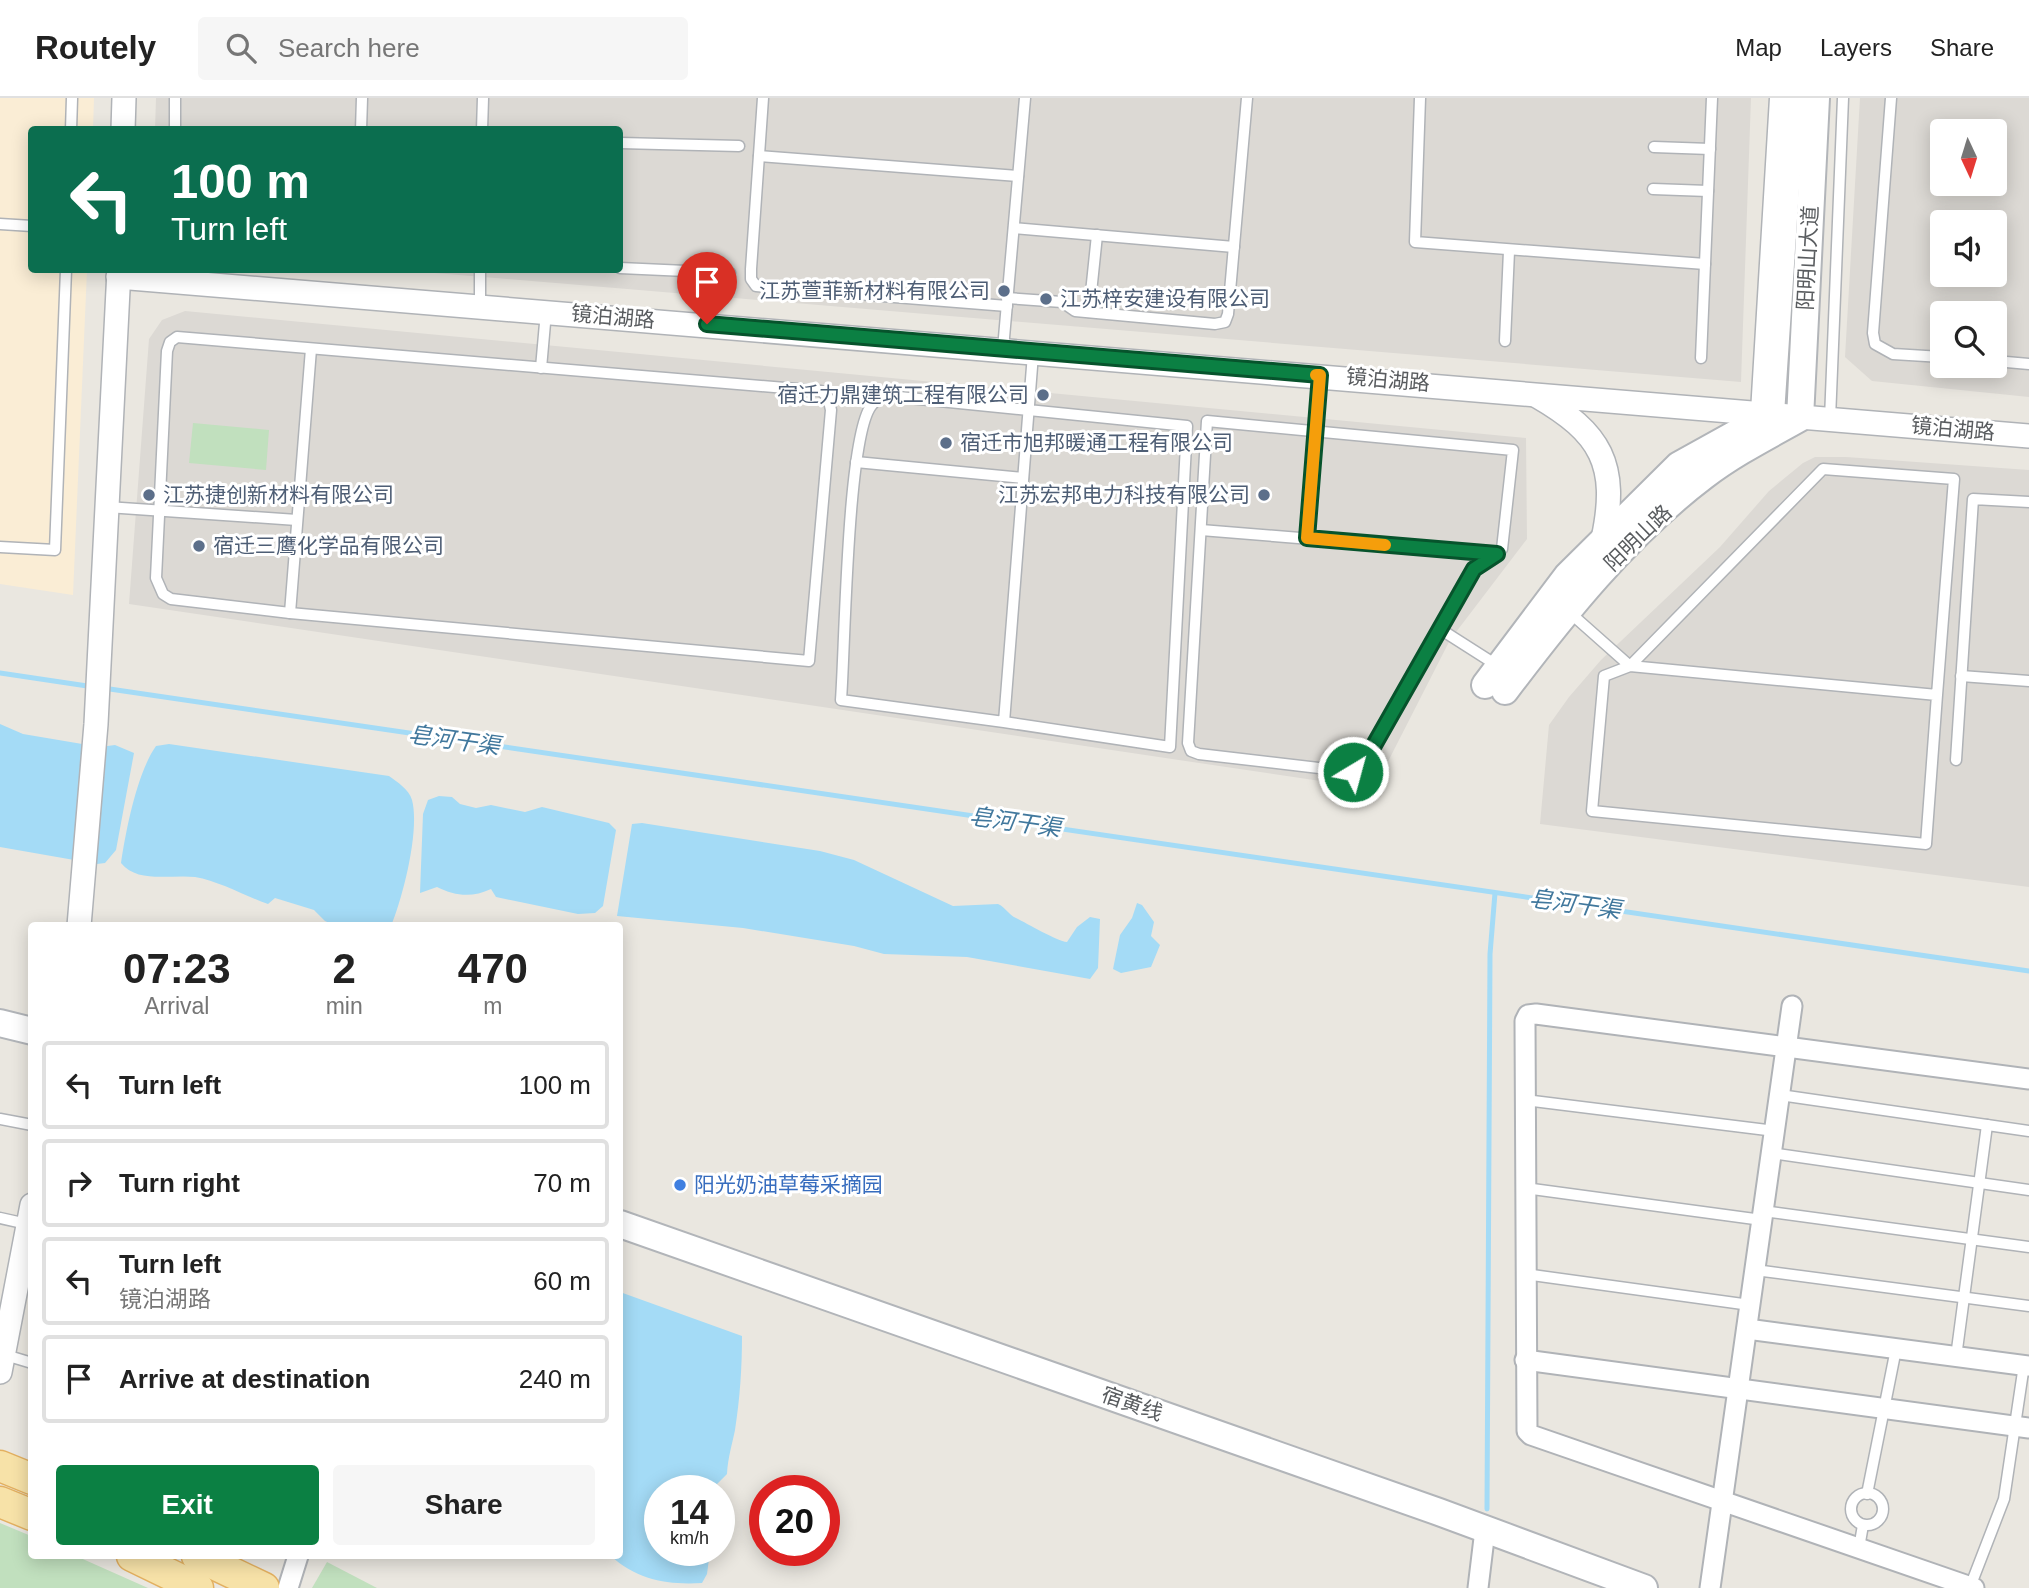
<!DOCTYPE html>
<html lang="en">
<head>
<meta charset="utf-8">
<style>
  :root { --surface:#fff; --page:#f6f6f6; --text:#222; --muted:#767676; --line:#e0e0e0; --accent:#0b8043 }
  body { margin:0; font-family:Helvetica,"Noto Sans SC",sans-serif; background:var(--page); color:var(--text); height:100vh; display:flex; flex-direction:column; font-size:26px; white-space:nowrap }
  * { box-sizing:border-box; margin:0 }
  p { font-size:23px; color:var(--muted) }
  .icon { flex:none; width:38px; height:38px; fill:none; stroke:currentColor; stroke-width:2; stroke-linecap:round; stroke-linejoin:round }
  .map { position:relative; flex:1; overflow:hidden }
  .side { position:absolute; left:28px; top:824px; width:595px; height:637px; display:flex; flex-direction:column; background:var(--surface); border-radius:7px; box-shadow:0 4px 18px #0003 }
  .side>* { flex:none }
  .hud { position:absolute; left:28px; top:28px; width:595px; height:147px; border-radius:7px; box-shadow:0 4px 18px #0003; background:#0b6e4f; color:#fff; overflow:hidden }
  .needle { width:46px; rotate:176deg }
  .fabs { position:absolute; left:1930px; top:21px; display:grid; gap:14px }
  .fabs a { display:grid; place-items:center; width:77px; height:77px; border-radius:7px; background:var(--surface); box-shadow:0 4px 18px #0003; font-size:35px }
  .speed { position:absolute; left:644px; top:1377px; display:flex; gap:14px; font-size:35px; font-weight:700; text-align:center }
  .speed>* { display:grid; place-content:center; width:91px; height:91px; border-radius:50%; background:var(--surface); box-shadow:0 4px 18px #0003; line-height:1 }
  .speed small { font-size:18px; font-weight:400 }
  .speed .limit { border:10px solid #d22; background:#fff; color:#111 }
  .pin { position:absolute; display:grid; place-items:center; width:60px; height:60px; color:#fff; margin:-72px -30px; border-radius:50% 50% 50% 0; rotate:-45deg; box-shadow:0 0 7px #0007 }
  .pin .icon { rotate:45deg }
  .me { position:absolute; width:77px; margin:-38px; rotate:37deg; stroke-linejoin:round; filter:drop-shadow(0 0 5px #0008) }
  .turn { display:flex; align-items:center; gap:24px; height:147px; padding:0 28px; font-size:32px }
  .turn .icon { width:91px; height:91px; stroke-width:2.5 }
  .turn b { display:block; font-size:49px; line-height:60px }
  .eta { display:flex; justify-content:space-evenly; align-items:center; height:119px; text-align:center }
  .eta b { font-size:42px; font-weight:700; line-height:49px }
  .cta { display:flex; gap:14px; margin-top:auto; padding:14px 28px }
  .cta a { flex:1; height:80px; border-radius:7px; background:var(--accent); color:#fff; font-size:28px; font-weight:700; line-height:80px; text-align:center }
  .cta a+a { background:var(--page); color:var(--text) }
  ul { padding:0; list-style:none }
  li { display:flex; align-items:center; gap:21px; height:88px; margin:0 14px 10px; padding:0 14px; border:4px solid var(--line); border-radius:7px }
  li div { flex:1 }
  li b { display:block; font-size:26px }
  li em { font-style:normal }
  header { display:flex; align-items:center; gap:42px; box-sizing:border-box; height:98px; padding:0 35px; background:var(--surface); border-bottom:2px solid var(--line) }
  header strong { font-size:33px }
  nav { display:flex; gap:38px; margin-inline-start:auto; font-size:24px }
  .search { width:490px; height:63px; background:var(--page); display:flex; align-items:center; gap:18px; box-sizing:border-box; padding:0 24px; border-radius:7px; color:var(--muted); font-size:26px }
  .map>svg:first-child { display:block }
  .commercial { fill:#faedd5 }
  .industrial { fill:#dcd9d4; fill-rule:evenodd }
  .green { fill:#c1e0be }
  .water { fill:#a4dbf6 }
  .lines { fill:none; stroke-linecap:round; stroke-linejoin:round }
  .stream { stroke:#a4dbf6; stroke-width:5 }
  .service-casing { stroke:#b0b3b7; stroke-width:13 }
  .minor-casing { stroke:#b0b3b7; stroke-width:23 }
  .tertiary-casing { stroke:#b0b3b7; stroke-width:26 }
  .secondary-casing { stroke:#b2b5b9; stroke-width:30 }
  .primary-casing { stroke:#e3b060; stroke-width:33 }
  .service { stroke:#fff; stroke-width:10 }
  .minor { stroke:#fff; stroke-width:19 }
  .tertiary { stroke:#fff; stroke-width:23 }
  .secondary { stroke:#fff; stroke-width:26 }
  .primary { stroke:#f7e2a8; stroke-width:30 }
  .route-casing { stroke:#07532c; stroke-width:18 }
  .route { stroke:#0b8043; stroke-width:12 }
  .slow { stroke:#f59e0b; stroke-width:12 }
  .service-dot { fill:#5c6f8a; stroke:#fff; stroke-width:2.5 }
  .shop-dot { fill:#3f7fe0; stroke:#fff; stroke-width:2.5 }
  .labels { text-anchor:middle; stroke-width:6; stroke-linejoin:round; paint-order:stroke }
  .street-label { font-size:21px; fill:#595c5f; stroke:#fff }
  .service-label { font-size:21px; fill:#4e5e75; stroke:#fff; text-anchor:start }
  .shop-label { font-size:21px; fill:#366cbe; stroke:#fff; text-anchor:start }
  .water-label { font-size:23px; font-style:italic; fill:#41789d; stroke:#fff }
</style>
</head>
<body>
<header>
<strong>Routely</strong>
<div class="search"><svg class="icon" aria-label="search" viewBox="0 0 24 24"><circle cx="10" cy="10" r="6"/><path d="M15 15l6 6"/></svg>Search here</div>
<nav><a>Map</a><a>Layers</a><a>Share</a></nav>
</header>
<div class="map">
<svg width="2029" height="1490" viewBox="0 0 2029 1490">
  <rect width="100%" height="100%" fill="#eae7e0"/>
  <path class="commercial" d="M0 0H94L93 31 32 32V172H87L73 497 0 486Z"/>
  <g class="industrial">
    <path d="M156 0H1751L1741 284 399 172H620V32H155Z"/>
    <path d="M1860 0H2029V299L1872 283 1845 259ZM1942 33H1995V86H1942ZM1942 124H1995V177H1942ZM1942 215H1995V268H1942Z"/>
    <path d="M185 213 1526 340 1527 441 1450 542 1374 691 129 506 149 241 162 222Z"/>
    <path d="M1815 359H1846L2029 372V789L1540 726 1549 627 1569 599 1601 562 1720 449 1769 393 1803 365Z"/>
  </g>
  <g class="green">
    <path d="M193 325 269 332 266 372 189 365Z"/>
    <path d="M0 1425 31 1438 32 1458H76L148 1490H0Z"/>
    <path d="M327 1464 377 1490H312Z"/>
  </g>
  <g class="water">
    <path d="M0 626 23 636 100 649 115 647 134 655 116 752 105 765 97 766 0 749Z"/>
    <path d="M169 646 389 678C397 684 409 691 412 702 420 732 403 799 391 828H336L325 823 314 812 275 800 268 806C245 798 219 783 195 779 171 776 138 786 121 765 126 732 137 675 156 648Z"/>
    <path d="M439 698 452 699 460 706 476 710 491 707 525 714 542 709 609 725 616 732 603 808 595 815 578 816 496 799 491 791C472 800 455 798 437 789L420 795 423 716 428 702Z"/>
    <path d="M642 725 820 753 854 762 953 808 998 806C1005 809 1009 817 1016 820 1028 826 1057 843 1067 844L1077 829 1090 819 1100 821 1098 870 1090 881 967 859 884 856 854 848 743 830 617 818 632 726Z"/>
    <path d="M1137 805 1142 807 1154 824 1151 838 1160 847 1151 869 1121 875 1113 871 1120 837 1132 820Z"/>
    <path d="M620 1194 742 1238C742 1270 740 1300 735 1332 732 1347 728 1359 727 1376L716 1387V1393H660V1452L710 1453 707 1476 702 1485C667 1487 637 1482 611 1458H620Z"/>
  </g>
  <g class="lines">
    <g class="stream">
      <path d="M0 575 94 589"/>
      <path d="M103 590 2029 873"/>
      <path d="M1487 1411 1490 856 1495 795"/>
    </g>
    <defs>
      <g id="service">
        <path d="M763 0 751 171V181L756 188 1007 208"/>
        <path d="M1420 0 1415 144 1705 166"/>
        <path d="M1891 0 1873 235 1875 246 1893 256 1942 259"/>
        <path d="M71 32 72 0"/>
        <path d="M175 32V0"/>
        <path d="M361 32 362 0"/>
        <path d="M482 32 483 0"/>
        <path d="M620 45 739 48"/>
        <path d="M1654 49 1710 51"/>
        <path d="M759 58 1018 78"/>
        <path d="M1653 91 1708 93"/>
        <path d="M0 126 32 128"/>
        <path d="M1014 130 1234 149"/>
        <path d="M620 170 730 175"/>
        <path d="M1007 200 1062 204 1075 213 1215 226 1225 224 1228 216 1247 0"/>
        <path d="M480 208V172"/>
        <path d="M1089 214 1097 137"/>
        <path d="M177 239 821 293 828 299 831 312 809 563 290 515 171 501 163 496 156 480 167 253 170 244Z"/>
        <path d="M1505 243 1509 153"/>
        <path d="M1003 251 1025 0"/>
        <path d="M1701 260 1712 0"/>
        <path d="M1995 263 2029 266"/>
        <path d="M541 270 546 214"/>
        <path d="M1756 314 1775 0"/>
        <path d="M1830 321 1843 0"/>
        <path d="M1207 323 1513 352 1502 451 1474 471 1361 670 1353 674 1199 656 1191 653 1188 645Z"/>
        <path d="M856 364 1023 380"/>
        <path d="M107 409 297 422"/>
        <path d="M1201 432 1496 456"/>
        <path d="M1307 441 1320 277"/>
        <path d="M0 449 55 452 66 172"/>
        <path d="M1568 513 1630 568 1937 597 1954 381 1823 371 1630 568 1604 578 1592 713 1926 746 1937 597"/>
        <path d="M290 515 311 251"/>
        <path d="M1440 531 1498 568"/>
        <path d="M1961 578 2029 583"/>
        <path d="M1004 624 841 602C845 549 847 341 871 308 876 301 881 300 889 298L1187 328 1170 649 1004 624 1033 256"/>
        <path d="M1956 662 1973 401 2029 404"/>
        <path d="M1780 997 2029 1033"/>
        <path d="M1525 1002 1775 1033"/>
        <path d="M0 1021 32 1027"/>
        <path d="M1771 1055 2029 1092"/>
        <path d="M1525 1090 1762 1122"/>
        <path d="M1763 1113 2029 1149"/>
        <path d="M0 1120 27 1126"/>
        <path d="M1755 1172 2029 1208"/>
        <path d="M1525 1176 1750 1207"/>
        <path d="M2 1256 32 1265"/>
        <path d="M1956 1259 1987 1027"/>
        <circle cx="1867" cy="1411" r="16"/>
        <path d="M1867 1396 1896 1251"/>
        <path d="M1859 1450 1863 1427"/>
        <path d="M1970 1489 2004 1401 2024 1267"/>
      </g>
      <g id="minor">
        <path d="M1747 1231 2029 1268"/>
        <path d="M1525 1262 2029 1330"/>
        <path d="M288 1490 298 1458"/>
        <path d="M1478 1490 1485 1432"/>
        <path d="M1710 1490 1792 908"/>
        <path d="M1974 1490 1531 1337 1527 1333 1525 923 1528 917 1536 916 2029 981"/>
      </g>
      <g id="tertiary">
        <path d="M123 32 124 0"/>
        <path d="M118 179 2029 338"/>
        <path d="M1537 298C1601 335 1619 366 1603 441"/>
        <path d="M79 828 96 626 119 172"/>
        <path d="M0 1274 32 1107"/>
      </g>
      <g id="secondary">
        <path d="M1485 587 1567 478 1679 367 1771 316 1792 0"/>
        <path d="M1505 593C1563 516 1626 437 1704 378 1734 355 1768 338 1800 320L1816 0"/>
        <path d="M0 925 32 933"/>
        <path d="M620 1126 1439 1414 1644 1490"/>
      </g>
      <g id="primary">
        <path d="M0 1368 32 1381"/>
        <path d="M0 1404 32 1417"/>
        <path d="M132 1458 198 1490"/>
        <path d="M197 1458 264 1490"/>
      </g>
    </defs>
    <use href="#service" class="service-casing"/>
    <use href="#minor" class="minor-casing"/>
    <use href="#tertiary" class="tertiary-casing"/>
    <use href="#secondary" class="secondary-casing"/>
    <use href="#primary" class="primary-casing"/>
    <use href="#service" class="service"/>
    <use href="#minor" class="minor"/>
    <use href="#tertiary" class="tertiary"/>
    <use href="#secondary" class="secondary"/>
    <use href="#primary" class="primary"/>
  </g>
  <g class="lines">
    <defs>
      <path id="route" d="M707 226 1320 277 1307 440 1497 456 1474 471 1361 670 1353 674"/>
    </defs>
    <use href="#route" class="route-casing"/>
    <use href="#route" class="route"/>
    <path class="slow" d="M1316 277H1320L1307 440 1385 447"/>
  </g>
  <g class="service-dot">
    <circle cx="1004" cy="193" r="7"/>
    <circle cx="1046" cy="201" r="7"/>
    <circle cx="1043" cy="297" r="7"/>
    <circle cx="946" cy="345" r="7"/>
    <circle cx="149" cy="397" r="7"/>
    <circle cx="1264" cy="397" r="7"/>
    <circle cx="199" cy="448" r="7"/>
  </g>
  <circle class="shop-dot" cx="680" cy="1087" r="7"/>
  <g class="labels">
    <g class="street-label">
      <text transform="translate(1808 160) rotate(-87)" y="7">阳明山大道</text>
      <text transform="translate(613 219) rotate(5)" y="7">镜泊湖路</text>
      <text transform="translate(1388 282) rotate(5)" y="7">镜泊湖路</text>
      <text transform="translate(1953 331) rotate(5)" y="7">镜泊湖路</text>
      <text transform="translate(1638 440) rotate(-44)" y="7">阳明山路</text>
      <text transform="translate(1132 1306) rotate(19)" y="7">宿黄线</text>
    </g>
    <g class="service-label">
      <text x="990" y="200" text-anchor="end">江苏萱菲新材料有限公司</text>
      <text x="1060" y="208">江苏梓安建设有限公司</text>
      <text x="1029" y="304" text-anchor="end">宿迁力鼎建筑工程有限公司</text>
      <text x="960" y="352">宿迁市旭邦暖通工程有限公司</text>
      <text x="163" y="404">江苏捷创新材料有限公司</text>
      <text x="1250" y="404" text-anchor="end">江苏宏邦电力科技有限公司</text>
      <text x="213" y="455">宿迁三鹰化学品有限公司</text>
    </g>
    <g class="shop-label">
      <text x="694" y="1094">阳光奶油草莓采摘园</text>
    </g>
    <g class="water-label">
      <text transform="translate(454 642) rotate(8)" y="8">皂河干渠</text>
      <text transform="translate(1015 724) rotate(8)" y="8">皂河干渠</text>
      <text transform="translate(1575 806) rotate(8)" y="8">皂河干渠</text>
    </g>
  </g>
</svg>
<div class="fabs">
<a><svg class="needle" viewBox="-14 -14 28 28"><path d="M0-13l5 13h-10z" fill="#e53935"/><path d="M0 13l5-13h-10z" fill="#767676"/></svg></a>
<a><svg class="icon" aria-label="sound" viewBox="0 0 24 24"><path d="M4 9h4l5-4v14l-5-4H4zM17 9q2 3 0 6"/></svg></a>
<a><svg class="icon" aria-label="search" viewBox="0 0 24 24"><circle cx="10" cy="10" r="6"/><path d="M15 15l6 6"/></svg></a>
</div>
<div class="speed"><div>14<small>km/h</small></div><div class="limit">20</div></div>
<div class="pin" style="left:707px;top:226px;background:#d93025"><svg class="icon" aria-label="arrive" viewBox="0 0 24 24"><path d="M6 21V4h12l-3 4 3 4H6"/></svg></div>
<svg class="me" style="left:1353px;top:674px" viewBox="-20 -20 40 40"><circle r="17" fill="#0b8043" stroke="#fff" stroke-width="3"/><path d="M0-11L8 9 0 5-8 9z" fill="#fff"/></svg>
<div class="hud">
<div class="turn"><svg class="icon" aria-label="left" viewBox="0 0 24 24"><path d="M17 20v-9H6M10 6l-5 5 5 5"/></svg><div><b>100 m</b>Turn left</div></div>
</div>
<section class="side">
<div class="eta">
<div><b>07:23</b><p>Arrival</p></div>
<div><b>2</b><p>min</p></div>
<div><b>470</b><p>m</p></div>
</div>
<ul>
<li><svg class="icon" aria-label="left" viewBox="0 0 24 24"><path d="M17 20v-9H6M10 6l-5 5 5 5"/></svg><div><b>Turn left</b></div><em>100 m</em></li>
<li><svg class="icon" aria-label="right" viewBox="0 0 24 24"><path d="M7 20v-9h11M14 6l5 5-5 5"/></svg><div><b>Turn right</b></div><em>70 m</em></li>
<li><svg class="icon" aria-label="left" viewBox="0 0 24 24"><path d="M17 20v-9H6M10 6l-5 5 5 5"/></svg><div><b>Turn left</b><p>镜泊湖路</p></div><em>60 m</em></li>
<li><svg class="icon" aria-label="arrive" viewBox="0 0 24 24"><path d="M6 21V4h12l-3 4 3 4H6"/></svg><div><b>Arrive at destination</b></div><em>240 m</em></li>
</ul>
<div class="cta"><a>Exit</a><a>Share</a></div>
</section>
</div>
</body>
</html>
